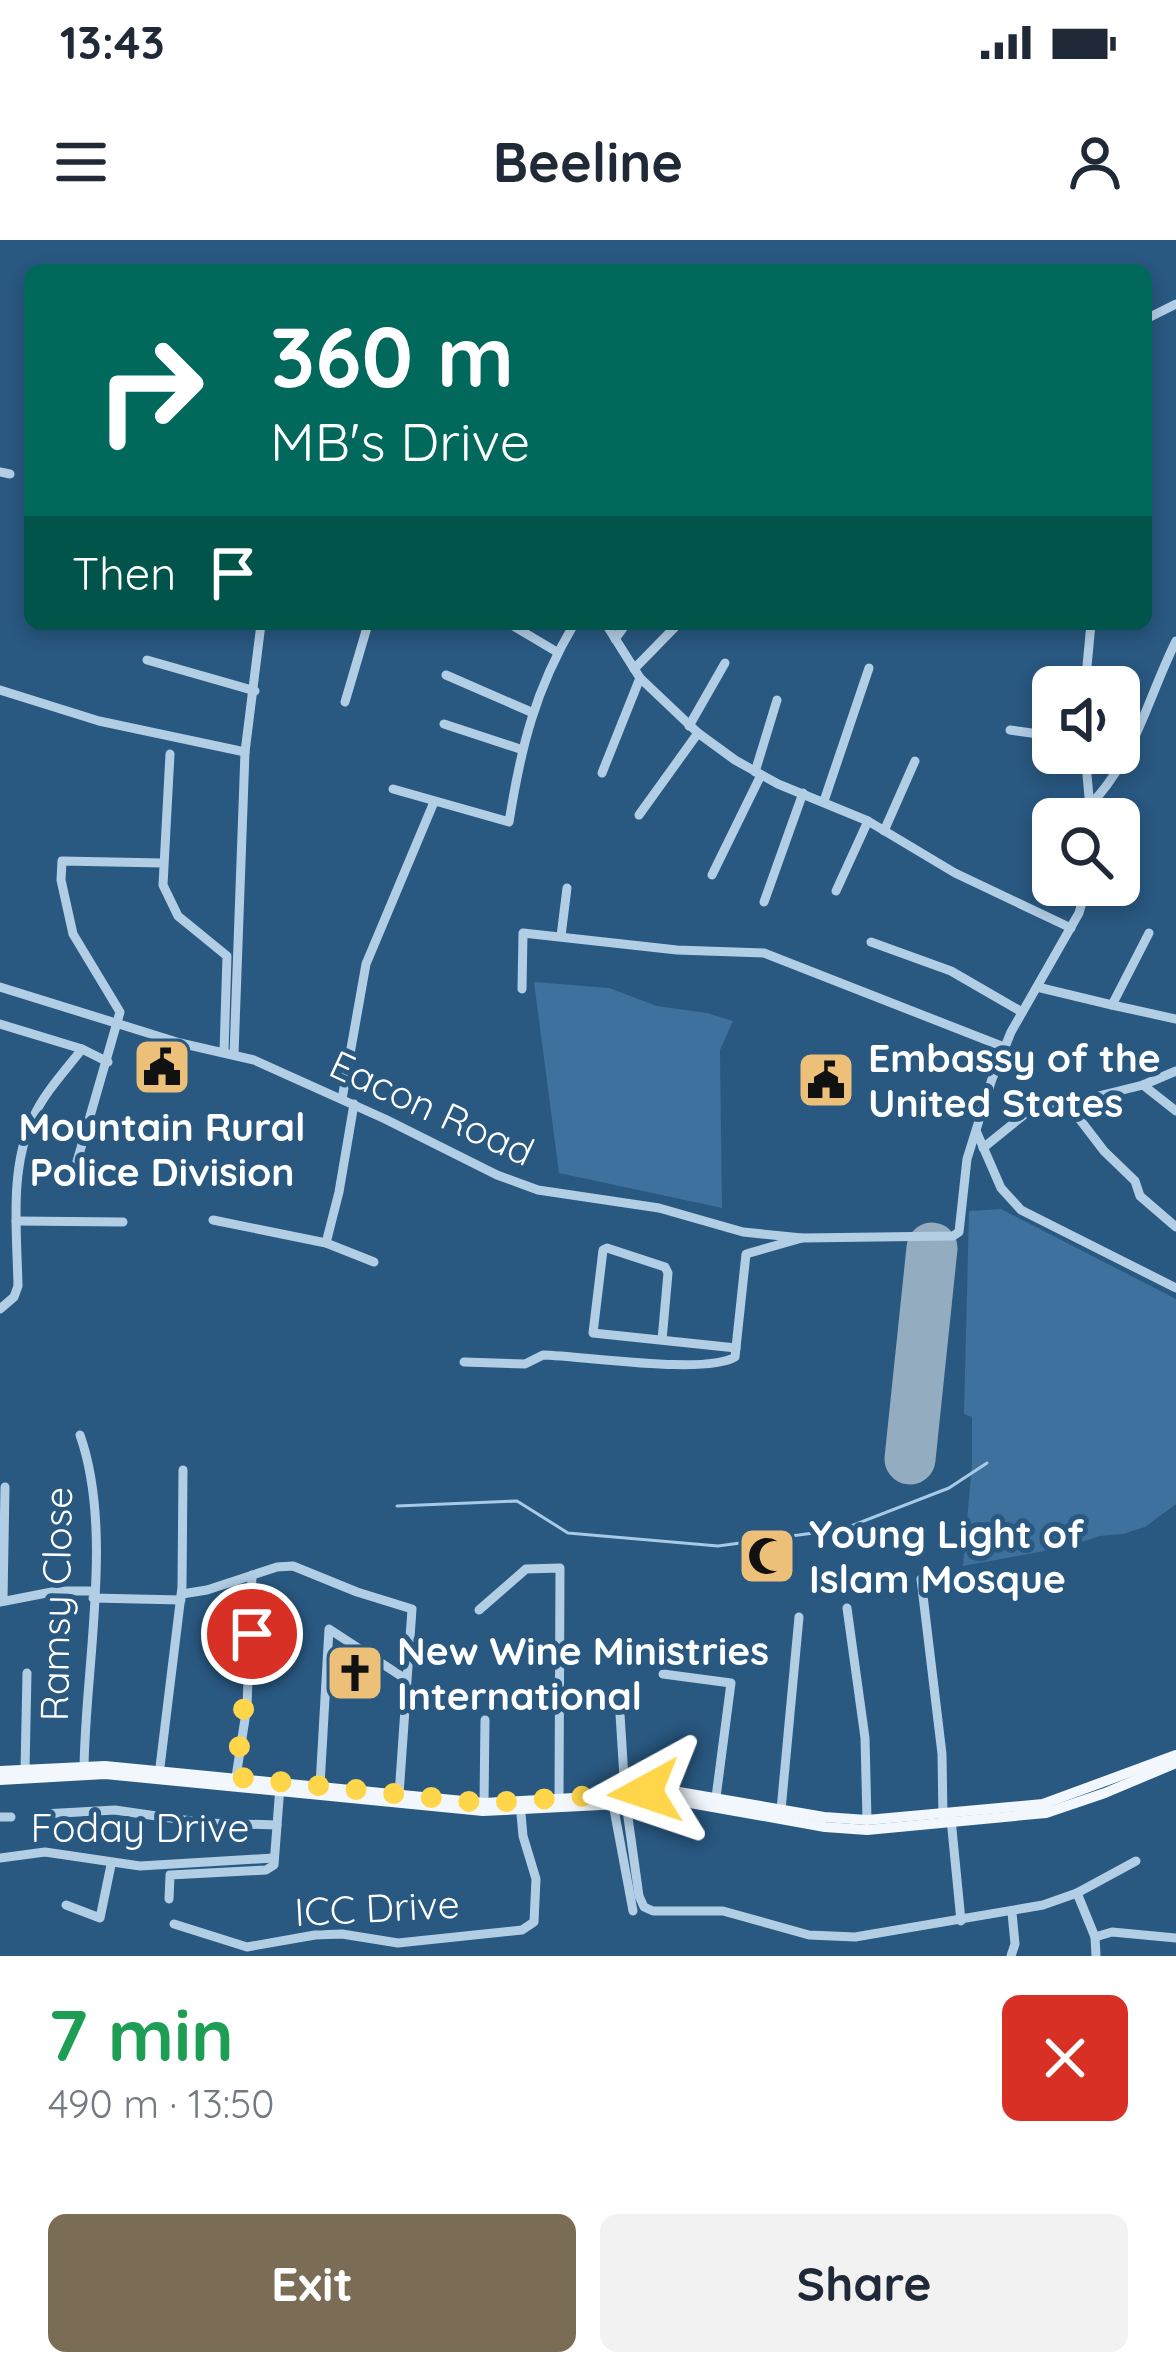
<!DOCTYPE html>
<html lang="en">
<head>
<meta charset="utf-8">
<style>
  :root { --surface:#fff; --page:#f2f2f3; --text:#1f2937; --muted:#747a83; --accent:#7b6d55 }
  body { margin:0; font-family:Quicksand,sans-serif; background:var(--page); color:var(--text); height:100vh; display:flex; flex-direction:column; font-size:45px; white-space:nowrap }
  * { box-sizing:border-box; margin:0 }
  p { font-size:39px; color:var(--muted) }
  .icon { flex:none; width:66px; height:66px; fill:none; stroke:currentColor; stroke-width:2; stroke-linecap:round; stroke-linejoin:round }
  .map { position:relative; height:1716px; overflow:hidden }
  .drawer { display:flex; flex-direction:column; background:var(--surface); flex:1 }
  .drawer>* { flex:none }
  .hud { position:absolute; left:24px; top:24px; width:1128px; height:366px; border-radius:18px; box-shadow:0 6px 18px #0003; background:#00695c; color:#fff; overflow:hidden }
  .controls { position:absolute; left:1032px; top:426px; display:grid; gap:24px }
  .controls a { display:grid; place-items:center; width:108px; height:108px; border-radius:18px; background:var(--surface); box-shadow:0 6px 18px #0003; font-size:60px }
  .pin { position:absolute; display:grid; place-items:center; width:102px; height:102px; color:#fff; margin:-51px; border:6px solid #fff; border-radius:50%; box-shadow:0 3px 12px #0007 }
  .me { position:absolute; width:132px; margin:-66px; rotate:265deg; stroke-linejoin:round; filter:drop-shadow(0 0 9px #0008) }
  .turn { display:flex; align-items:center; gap:42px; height:252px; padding:0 48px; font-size:54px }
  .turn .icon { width:156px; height:156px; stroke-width:2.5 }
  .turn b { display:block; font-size:84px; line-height:102px }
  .then { display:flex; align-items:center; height:114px; padding:0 48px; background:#0003; gap:24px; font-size:45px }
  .round { display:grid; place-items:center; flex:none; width:126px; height:126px; border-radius:18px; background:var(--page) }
  .overview { display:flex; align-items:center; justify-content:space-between; height:204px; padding:0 48px }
  h1 { font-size:72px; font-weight:800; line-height:90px; color:#1e9e55 }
  .primary-button { display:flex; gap:24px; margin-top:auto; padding:24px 48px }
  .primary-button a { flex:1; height:138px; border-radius:18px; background:var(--accent); color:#fff; font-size:48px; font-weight:800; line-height:138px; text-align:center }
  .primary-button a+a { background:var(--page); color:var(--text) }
  .status { display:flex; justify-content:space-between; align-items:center; height:84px; padding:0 60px; background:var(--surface); direction:ltr }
  .status svg { height:33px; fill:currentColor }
  header { display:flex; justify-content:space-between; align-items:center; height:156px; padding:0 48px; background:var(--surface); font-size:54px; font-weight:800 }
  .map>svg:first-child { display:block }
  .green { fill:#3e719e }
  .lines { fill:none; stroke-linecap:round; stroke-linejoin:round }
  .stream { stroke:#a7cae6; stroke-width:3 }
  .runway { stroke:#94acc0; stroke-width:51 }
  .minor { stroke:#b2cee5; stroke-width:9 }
  .major { stroke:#f2f7fd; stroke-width:10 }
  .route { stroke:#ffd54a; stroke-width:21; stroke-dasharray:0 37.8 }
  .labels { text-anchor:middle; stroke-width:10; stroke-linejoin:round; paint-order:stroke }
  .poi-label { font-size:39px; font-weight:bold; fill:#fff; stroke:#295881; text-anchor:start }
  .street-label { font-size:39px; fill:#fff; stroke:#295881 }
</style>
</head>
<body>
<div class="status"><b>13:43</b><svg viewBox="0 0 49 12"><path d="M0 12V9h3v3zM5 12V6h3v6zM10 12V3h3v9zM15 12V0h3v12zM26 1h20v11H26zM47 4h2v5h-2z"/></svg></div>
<header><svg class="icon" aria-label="menu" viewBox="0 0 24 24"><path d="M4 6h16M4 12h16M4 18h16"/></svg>Beeline<svg class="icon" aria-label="person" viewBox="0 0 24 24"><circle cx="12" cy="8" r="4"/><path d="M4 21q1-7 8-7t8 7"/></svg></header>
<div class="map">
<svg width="1176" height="1716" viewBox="0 0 1176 1716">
  <rect width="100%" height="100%" fill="#295881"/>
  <g class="green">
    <path d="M534 742 609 748 657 766 707 773 733 781 720 810 722 968 559 933Z"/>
    <path d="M1001 969 1176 1059V1264L1145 1287 1123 1294 1100 1296 1066 1307 963 1326 972 1224V1177L964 1174 969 971Z"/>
  </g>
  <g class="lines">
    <path class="stream" d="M397 1266 517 1261 568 1293 718 1306 843 1289 949 1248 987 1223"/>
    <path class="runway" d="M910 1219 932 1008"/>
    <g class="minor">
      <path d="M1146 79 1176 64"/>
      <path d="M0 232 10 234"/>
      <path d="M510 384 557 412"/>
      <path d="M606 384 640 438 698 493 735 520 778 544 868 581 955 633 1071 688"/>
      <path d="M615 399 626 384"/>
      <path d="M147 420 255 451"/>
      <path d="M634 429 678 384"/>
      <path d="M446 435 531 472"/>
      <path d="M1085 447 1091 384"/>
      <path d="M0 450 99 481 245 512"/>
      <path d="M345 462 368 384"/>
      <path d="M444 484 520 509"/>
      <path d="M689 486 725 423"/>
      <path d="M1010 490 1053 496"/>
      <path d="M1085 513 1091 579"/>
      <path d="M170 514 163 645 178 676 227 716 224 812"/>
      <path d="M755 532 777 460"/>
      <path d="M602 533 640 438"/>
      <path d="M393 549 509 582C521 507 535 450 574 384"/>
      <path d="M824 561 869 428"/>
      <path d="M1090 565C1135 519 1148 457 1176 401"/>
      <path d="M639 575 698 493"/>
      <path d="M884 591 915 521"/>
      <path d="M712 635 761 535"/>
      <path d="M836 651 868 581"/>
      <path d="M764 662 803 553"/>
      <path d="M561 696 567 648"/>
      <path d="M871 702 951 731 1022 772"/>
      <path d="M0 747 180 803 254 820 385 879 497 935 538 950 659 968 743 992 802 998 953 996 959 992 967 919 992 839 1011 792 1079 673 1087 645"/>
      <path d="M1037 747 1112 765 1149 693"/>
      <path d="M522 749 523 693 677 710 764 713 1004 807"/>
      <path d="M1112 765 1176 779"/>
      <path d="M0 784 82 809 108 822"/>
      <path d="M234 814 245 512 261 384"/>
      <path d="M1143 845 1176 871"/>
      <path d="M342 859 366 724 434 562"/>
      <path d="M1068 864 1104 911 1135 941 1140 956 1176 987"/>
      <path d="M977 893 1001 948 1021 970 1176 1048"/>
      <path d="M983 908 1025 874 1143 845 1176 831"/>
      <path d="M117 942 77 940 74 932 120 772 73 694 61 640 62 621 162 623"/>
      <path d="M213 980 326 1003 374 1022"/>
      <path d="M16 981 123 982"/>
      <path d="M326 1003 339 952 354 864"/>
      <path d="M0 1069 14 1057 18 1046C17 992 9 929 33 878 44 853 65 831 82 809"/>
      <path d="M662 1100 668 1033 665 1027 607 1008 603 1010 593 1093 736 1108"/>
      <path d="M464 1122 525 1124 543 1115C585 1116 705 1135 735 1117L746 1014 802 998"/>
      <path d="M80 1195C114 1291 85 1427 84 1529"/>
      <path d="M921 1339 942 1514 943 1578"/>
      <path d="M182 1354 207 1350 277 1327 293 1326 357 1352 412 1369 399 1555"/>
      <path d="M93 1358 181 1360"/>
      <path d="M3 1360 5 1247"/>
      <path d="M0 1362 57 1351H93"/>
      <path d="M847 1368 865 1498 867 1580"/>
      <path d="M479 1370 526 1329 560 1328 559 1560"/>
      <path d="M663 1434 731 1443 715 1565"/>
      <path d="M620 1474 625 1554"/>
      <path d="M25 1530 27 1433"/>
      <path d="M159 1535 182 1347 183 1230"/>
      <path d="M236 1537 247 1466 252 1335"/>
      <path d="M320 1545 329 1389 401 1436"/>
      <path d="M484 1563 485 1480"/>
      <path d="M626 1563 639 1656 644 1667 653 1671H723L809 1695 855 1697 1043 1665 1077 1653 1136 1621"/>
      <path d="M613 1564 633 1671"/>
      <path d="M781 1570 799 1377"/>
      <path d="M43 1574 115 1570 205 1583 277 1585"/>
      <path d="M0 1577H11"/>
      <path d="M951 1579 961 1681"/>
      <path d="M0 1618 45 1612 140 1626 273 1618"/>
      <path d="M1077 1653 1095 1697 1096 1716"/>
      <path d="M169 1659 170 1635 266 1630 274 1625 280 1546"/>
      <path d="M66 1665 100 1678 111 1625"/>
      <path d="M174 1684 247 1707 315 1695 342 1694 398 1703 522 1690 534 1682 536 1639 523 1596 520 1563"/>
      <path d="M1095 1697 1112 1692 1176 1698"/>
      <path d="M1011 1716 1015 1704 1012 1673"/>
    </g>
    <g class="major">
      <path d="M0 1531 105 1526 484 1563 679 1552 824 1577 867 1580 1043 1564 1176 1515"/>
      <path d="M0 1540 105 1534 483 1571 679 1561 825 1587 867 1590 1046 1573 1105 1553 1176 1523"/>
    </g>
  </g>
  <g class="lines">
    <path class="route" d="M252 1394 236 1537 484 1563 645 1552"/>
  </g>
  <defs>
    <symbol id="civic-square" viewBox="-11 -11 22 22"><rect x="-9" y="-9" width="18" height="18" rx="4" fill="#ecc079" stroke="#295881"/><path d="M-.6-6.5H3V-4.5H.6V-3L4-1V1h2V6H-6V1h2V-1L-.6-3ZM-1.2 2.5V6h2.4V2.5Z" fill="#111"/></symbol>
    <symbol id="mosque-square" viewBox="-11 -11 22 22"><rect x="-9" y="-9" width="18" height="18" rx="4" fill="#ecc079" stroke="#295881"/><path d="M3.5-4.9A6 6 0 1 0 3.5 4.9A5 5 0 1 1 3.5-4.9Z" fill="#111"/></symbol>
    <symbol id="church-square" viewBox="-11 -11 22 22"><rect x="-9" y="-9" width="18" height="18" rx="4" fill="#ecc079" stroke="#295881"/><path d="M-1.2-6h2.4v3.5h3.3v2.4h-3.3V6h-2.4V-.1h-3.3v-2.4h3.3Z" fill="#111"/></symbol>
  </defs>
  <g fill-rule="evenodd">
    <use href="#civic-square" x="129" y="794" width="66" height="66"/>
    <use href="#civic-square" x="793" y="807" width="66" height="66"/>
    <use href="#mosque-square" x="734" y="1283" width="66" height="66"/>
    <use href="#church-square" x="322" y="1400" width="66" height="66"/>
  </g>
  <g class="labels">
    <g class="poi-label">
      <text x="868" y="832">Embassy of the<tspan x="868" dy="45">United States</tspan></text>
      <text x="162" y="901" text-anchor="middle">Mountain Rural<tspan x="162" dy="45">Police Division</tspan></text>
      <text x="809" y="1308">Young Light of<tspan x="809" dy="45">Islam Mosque</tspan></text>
      <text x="397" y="1425">New Wine Ministries<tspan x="397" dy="45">International</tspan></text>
    </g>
    <g class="street-label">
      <text transform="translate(432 868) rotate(25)" y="14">Eacon Road</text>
      <text transform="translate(56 1364) rotate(-89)" y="14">Ramsy Close</text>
      <text x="140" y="1602">Foday Drive</text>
      <text transform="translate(377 1668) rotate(-3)" y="14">ICC Drive</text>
    </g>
  </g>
</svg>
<div class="controls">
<a><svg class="icon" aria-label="sound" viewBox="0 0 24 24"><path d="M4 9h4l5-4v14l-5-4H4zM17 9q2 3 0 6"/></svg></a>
<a><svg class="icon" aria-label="search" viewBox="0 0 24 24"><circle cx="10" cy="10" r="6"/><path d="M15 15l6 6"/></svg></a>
</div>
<div class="pin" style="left:252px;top:1394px;background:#d93025"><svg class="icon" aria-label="arrive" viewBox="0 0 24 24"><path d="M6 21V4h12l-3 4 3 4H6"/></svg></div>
<svg class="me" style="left:645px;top:1552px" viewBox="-20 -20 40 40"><path d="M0-17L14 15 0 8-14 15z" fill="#ffd54a" stroke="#fff" stroke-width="4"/></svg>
<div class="hud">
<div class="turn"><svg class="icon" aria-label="right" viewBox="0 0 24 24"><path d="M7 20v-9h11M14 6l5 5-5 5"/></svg><div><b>360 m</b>MB's Drive</div></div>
<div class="then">Then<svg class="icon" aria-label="arrive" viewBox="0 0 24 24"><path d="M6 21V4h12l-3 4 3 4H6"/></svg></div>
</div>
</div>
<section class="drawer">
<div class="overview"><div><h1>7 min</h1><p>490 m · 13:50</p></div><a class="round" style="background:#d93025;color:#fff"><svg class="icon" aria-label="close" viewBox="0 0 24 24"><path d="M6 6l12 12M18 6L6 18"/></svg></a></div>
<div class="primary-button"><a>Exit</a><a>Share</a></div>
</section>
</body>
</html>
